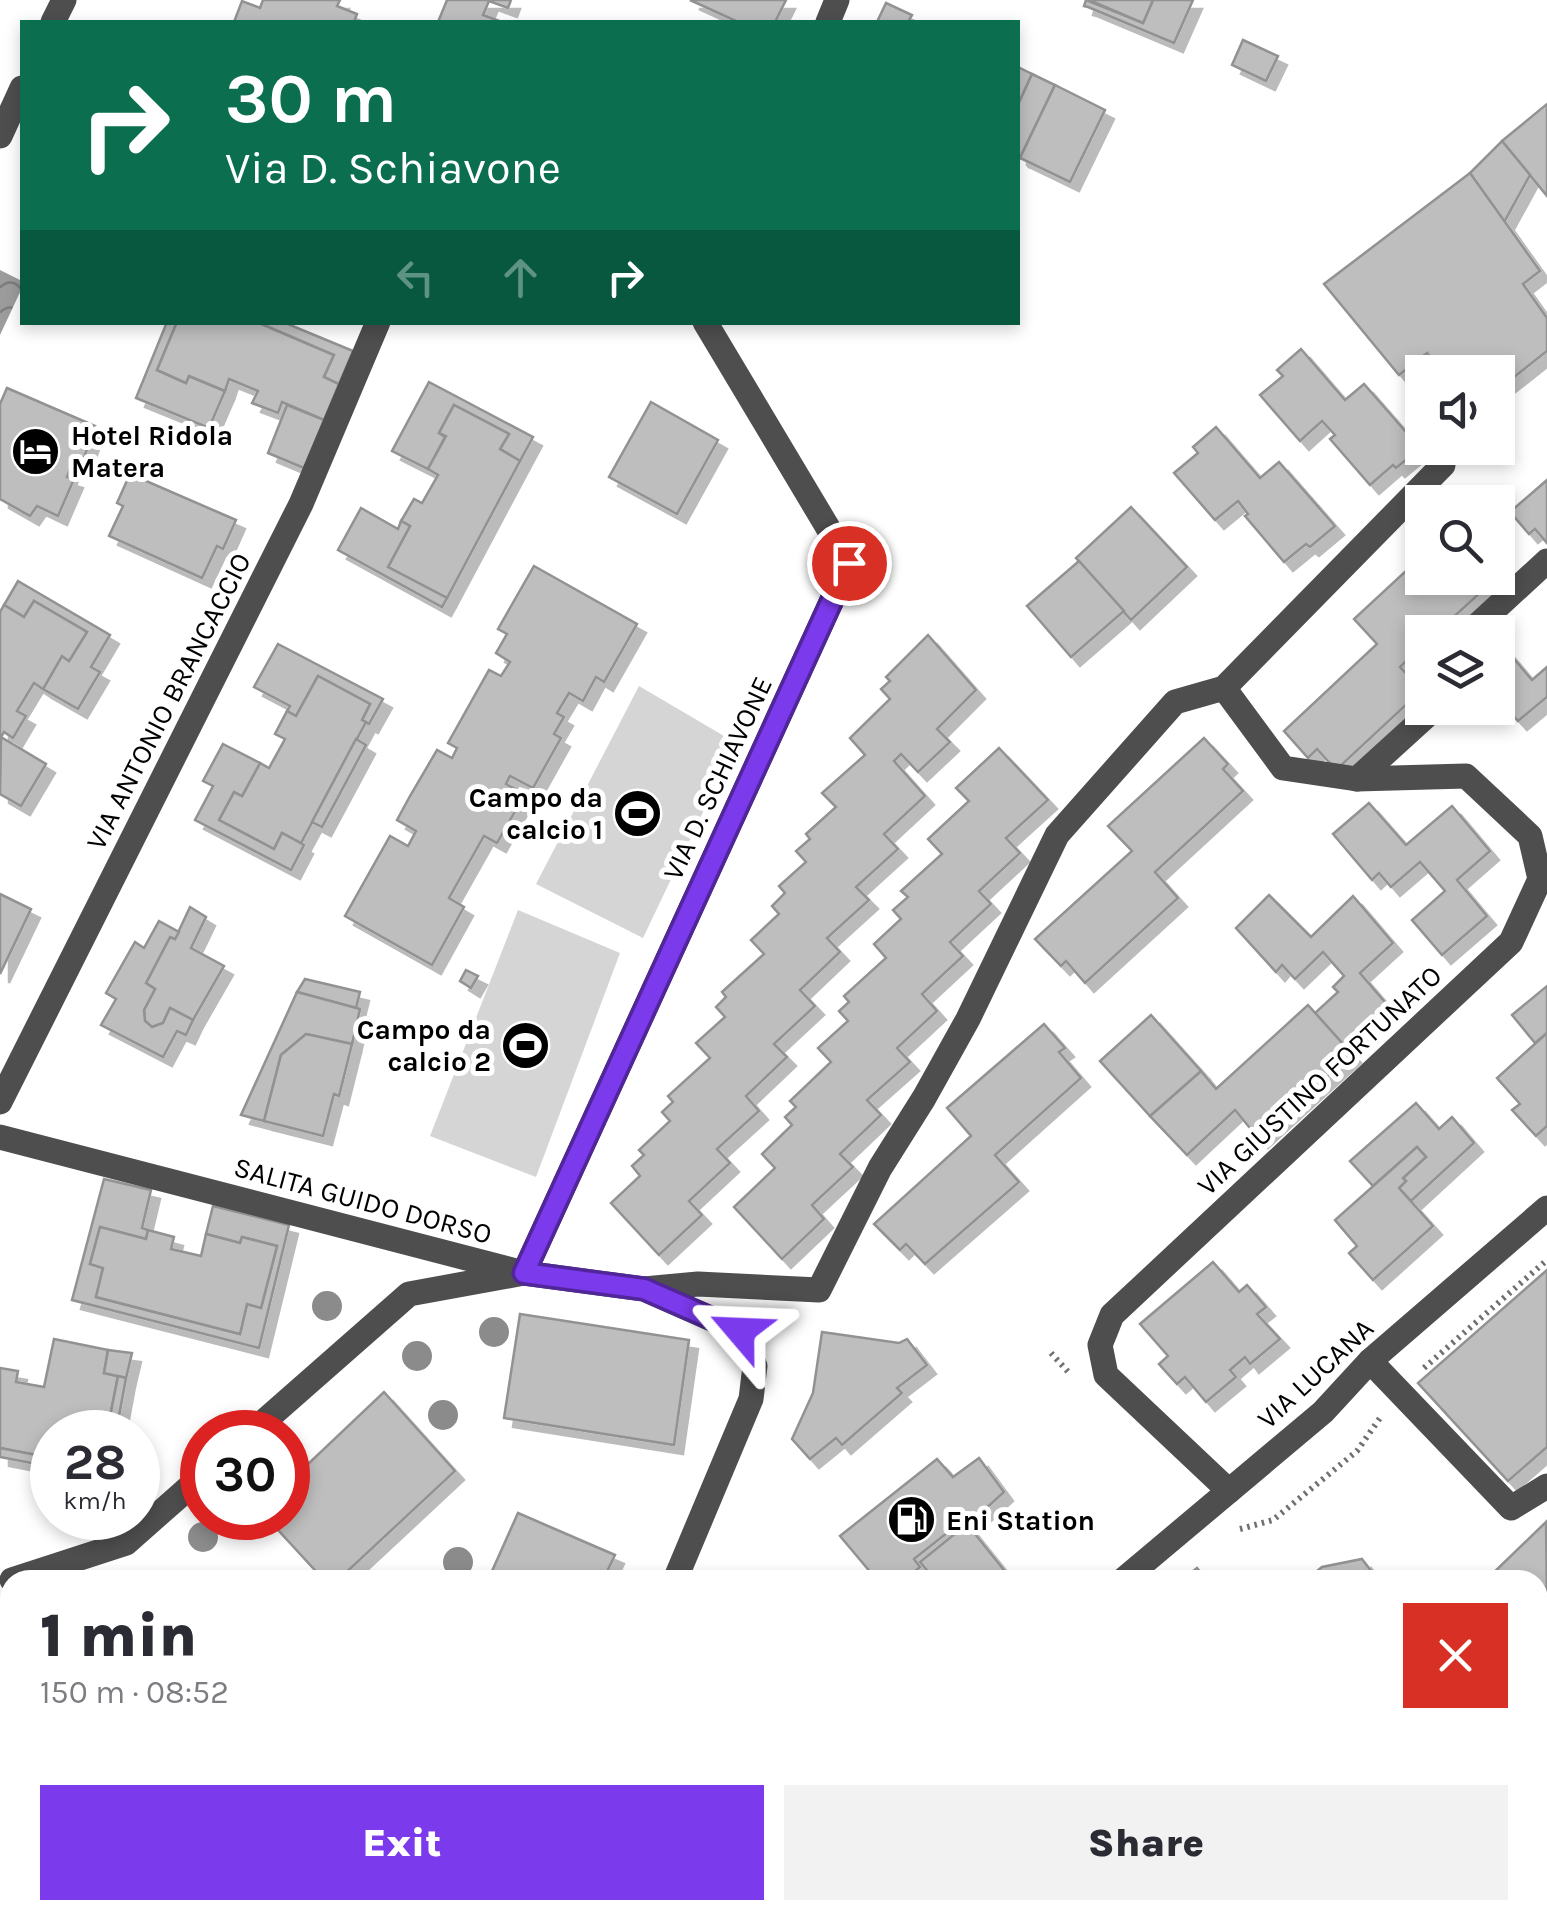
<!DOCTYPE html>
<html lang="en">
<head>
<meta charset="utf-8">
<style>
  :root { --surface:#fff; --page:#f2f2f3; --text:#2b2b33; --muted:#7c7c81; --accent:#7c3aed }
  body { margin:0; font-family:Karla,sans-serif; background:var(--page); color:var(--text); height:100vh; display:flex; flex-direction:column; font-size:38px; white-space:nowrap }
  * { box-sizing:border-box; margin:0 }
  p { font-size:32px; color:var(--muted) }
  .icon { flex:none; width:55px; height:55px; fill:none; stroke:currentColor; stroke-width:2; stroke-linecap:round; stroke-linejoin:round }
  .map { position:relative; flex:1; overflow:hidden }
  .details { position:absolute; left:0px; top:1570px; width:1548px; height:350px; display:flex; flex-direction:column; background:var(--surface); border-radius:30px 30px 0 0; box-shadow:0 5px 15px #0003 }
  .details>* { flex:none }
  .banner { position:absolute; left:20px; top:20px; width:1000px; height:305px; border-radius:0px; box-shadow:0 5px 15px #0003; background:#0b6e4f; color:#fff; overflow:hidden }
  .buttons { position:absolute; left:1405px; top:355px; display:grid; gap:20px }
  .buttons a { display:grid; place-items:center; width:110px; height:110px; border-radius:0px; background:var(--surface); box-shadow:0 5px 15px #0003; font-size:50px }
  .speed { position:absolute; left:30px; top:1410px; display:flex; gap:20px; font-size:50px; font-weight:700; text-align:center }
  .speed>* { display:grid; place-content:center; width:130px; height:130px; border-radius:50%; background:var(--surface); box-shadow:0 5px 15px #0003; line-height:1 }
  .speed small { font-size:25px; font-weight:400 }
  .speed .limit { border:15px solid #d22; background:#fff; color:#111 }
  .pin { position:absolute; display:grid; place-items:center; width:85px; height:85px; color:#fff; margin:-42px; border:5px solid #fff; border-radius:50%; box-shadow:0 2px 10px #0007 }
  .me { position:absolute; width:110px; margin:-55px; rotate:296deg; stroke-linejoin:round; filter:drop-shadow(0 0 8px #0008) }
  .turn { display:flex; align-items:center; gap:35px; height:210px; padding:0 40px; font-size:45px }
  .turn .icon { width:130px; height:130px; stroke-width:2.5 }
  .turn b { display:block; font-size:70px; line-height:85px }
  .lanes { display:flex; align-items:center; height:95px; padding:0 40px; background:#0003; justify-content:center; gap:50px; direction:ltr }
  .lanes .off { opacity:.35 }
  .round { display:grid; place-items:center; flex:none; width:105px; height:105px; border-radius:0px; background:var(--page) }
  .overview { display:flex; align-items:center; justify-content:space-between; height:170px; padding:0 40px }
  h1 { font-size:60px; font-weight:800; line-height:75px }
  .action { display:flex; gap:20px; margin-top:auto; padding:20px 40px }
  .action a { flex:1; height:115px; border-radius:0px; background:var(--accent); color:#fff; font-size:40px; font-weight:800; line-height:115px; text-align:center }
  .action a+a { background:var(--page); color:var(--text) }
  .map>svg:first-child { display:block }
  .pitch { fill:#d5d5d5 }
  .water { fill:url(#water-waves) }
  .building { fill:#bebebe; stroke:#929292; stroke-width:2.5; filter:url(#shadow) }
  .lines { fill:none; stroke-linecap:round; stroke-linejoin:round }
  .path { stroke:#707070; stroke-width:6; stroke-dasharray:2.5 5; stroke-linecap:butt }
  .minor { stroke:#4e4e4e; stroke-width:25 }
  .tree { fill:#8b8b8b }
  .route-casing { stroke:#51269a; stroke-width:25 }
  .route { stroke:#7c3aed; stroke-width:18 }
  .labels { text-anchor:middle; stroke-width:10; stroke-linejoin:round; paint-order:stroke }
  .poi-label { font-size:28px; font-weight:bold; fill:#000; stroke:#fff; text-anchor:start }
  .street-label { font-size:28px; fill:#000; stroke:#fff }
</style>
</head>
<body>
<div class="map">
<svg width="1547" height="1920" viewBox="0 0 1547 1920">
  <defs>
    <pattern id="water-waves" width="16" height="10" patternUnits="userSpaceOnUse" patternTransform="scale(2.5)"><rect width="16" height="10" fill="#9c9c9c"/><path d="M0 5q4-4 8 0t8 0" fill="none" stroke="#7d7d7d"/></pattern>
    <filter id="shadow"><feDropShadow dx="9" dy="9" stdDeviation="0" flood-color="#0004"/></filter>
  </defs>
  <rect width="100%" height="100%" fill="#fff"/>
  <g class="pitch">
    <path d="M639 686 736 743 643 938 536 884Z"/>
    <path d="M518 910 620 953 536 1177 430 1136Z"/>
  </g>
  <path class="water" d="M0 270 22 281V288L0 335Z"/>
  <g class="building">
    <path d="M263 0H340L337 6 357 14 354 22H234L242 1 260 8Z"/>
    <path d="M447 0H511L508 8 489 1 483 15 502 22H438Z"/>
    <path d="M690 0H786L775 22H738Z"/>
    <path d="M1086 0 1143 23 1153 0H1193L1174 43 1088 7 1084 6Z"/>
    <path d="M1089 0H1153L1143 23Z"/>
    <path d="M886 3 912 15 908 22H877Z"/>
    <path d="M1243 40 1278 56 1266 81 1232 65Z"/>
    <path d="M1018 67 1032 74 1018 105Z"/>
    <path d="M1032 74 1055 85 1020 158 1018 156V105Z"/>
    <path d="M1055 85 1105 110 1070 182 1020 158Z"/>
    <path d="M1547 104V196L1502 141Z"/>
    <path d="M1502 141 1530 175 1503 224 1470 173Z"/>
    <path d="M1470 173 1540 271 1523 284 1547 318V351L1504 385 1501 380 1498 382V372H1443L1427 353 1399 375 1324 284Z"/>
    <path d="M167 322H177L157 370 186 383 189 376 225 391 209 428 136 398Z"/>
    <path d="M177 322H257L334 355 324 377 339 384 324 420 282 402 278 413 252 403 258 391 229 379 225 391 189 376 186 383 157 370Z"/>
    <path d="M257 322H283L353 351 339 384 324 377 334 355Z"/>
    <path d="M1301 349 1345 400 1364 384 1420 448 1396 468 1393 465 1370 485 1330 439 1335 435 1322 421 1300 441 1260 395 1283 376 1277 370Z"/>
    <path d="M429 382 533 437 520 461 500 449 509 434 454 405 439 433 445 437 428 469 392 451Z"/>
    <path d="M7 388 95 426 84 458 75 456 67 477 74 479 58 516 37 506 30 516 0 499V404Z"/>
    <path d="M651 402 718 440 677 514 609 477Z"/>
    <path d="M287 405 324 420 304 468 268 453Z"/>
    <path d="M454 405 509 434 500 449 520 461 447 598 388 567 410 526 401 521 414 499 422 503 438 475 428 469 446 436 439 433Z"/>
    <path d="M1216 427 1260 478 1279 462 1335 526 1310 547 1306 544 1284 562 1245 516 1248 514 1238 501 1215 520 1174 473 1198 453 1193 447Z"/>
    <path d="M130 474 236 520 223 549 217 546 202 578 109 536 123 506 117 503Z"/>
    <path d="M1547 480V543L1535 529 1529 534 1510 512Z"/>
    <path d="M1131 507 1187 567 1131 620 1076 558Z"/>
    <path d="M361 508 398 529 401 521 410 526 388 567 447 598 442 607 338 550Z"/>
    <path d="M1422 556V578H1484L1490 584 1437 632H1422V646L1400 667 1422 690 1336 770 1317 749 1308 758 1284 731 1377 644 1354 619Z"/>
    <path d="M1079 561 1124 611 1071 657 1027 606Z"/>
    <path d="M534 566 637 624 604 682 596 677 583 701 569 693 557 713 564 717 554 734 561 738 533 788 510 776 506 784 525 794 497 843 484 836 449 898 464 907 432 965 345 916 390 836 408 846 416 831 397 820 410 796 437 750 452 758 457 748 448 743 489 670 501 676 510 662 496 653 507 634 498 629Z"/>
    <path d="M18 581 110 635 91 667 100 672 78 709 43 689 62 656 69 661 87 632 34 601 24 617 4 605Z"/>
    <path d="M34 601 87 632 69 661 62 656 43 689 34 683 17 711 26 716 13 738 4 732 0 739V612L4 605 24 617Z"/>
    <path d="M928 635 976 690 937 729 950 742 918 772 901 754 894 761 925 796 884 834 898 849 856 887 869 900 827 938 840 952 800 990 815 1006 774 1044 787 1057 746 1096 759 1111 717 1149 730 1163 689 1201 702 1215 659 1255 611 1203 640 1176 632 1166 644 1155 639 1150 670 1121 662 1112 673 1102 668 1096 710 1058 696 1043 725 1017 716 1007 726 997 722 992 764 954 751 940 779 914 772 906 785 893 779 886 806 862 796 851 810 839 806 834 836 807 822 793 865 755 850 738 890 699 881 689 890 681 886 677Z"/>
    <path d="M1498 640 1532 680 1547 667V697L1518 721 1506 708 1499 714 1493 708H1498Z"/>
    <path d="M278 644 383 699 369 724 362 720 370 704 318 676 296 716 287 711 290 706 254 687Z"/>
    <path d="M318 676 370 704 362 720 366 722 301 843 282 833 274 849 219 820 234 792 242 796 260 763 269 768 285 739 275 734 287 711 296 716Z"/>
    <path d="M1 737 46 764 21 806 0 794Z"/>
    <path d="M1204 738 1228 764 1223 769 1243 791 1155 872 1178 898 1085 983 1066 961 1061 966 1035 939 1132 851 1108 826Z"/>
    <path d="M356 739 366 745 322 827 312 822Z"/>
    <path d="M223 744 260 763 242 796 234 792 219 820 274 849 282 833 304 845 291 870 195 820 213 786 203 781Z"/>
    <path d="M999 748 1048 800 1006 838 1020 853 979 891 991 904 950 942 963 956 922 994 937 1011 897 1048 910 1062 867 1100 881 1115 840 1154 853 1167 812 1205 824 1219 782 1259 734 1207 775 1168 762 1154 792 1125 785 1117 796 1107 790 1101 831 1062 818 1048 848 1021 839 1011 849 1002 844 996 886 958 874 944 901 919 893 910 908 897 901 891 942 854 928 839 969 801 956 788Z"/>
    <path d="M1369 803 1406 845 1452 806 1490 851 1457 880 1487 916 1442 955 1412 920 1445 891 1420 862 1391 887 1379 873 1372 880 1333 834Z"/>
    <path d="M0 894 31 909 0 974Z"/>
    <path d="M1269 895 1311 937 1353 896 1393 943 1360 973 1390 1008 1347 1049 1315 1013 1338 992 1333 987 1344 976 1323 952 1295 979 1282 965 1276 972 1236 928Z"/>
    <path d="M190 907 206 917 191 948 224 966 193 1020 170 1008 163 1023 152 1027 145 1021 144 1010 155 989 146 983 170 937 175 939Z"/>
    <path d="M159 921 179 932 175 939 170 937 146 983 155 989 144 1010 145 1021 152 1027 163 1023 170 1008 193 1020 186 1035 177 1031 163 1057 101 1025 116 999 106 993 135 942 144 948Z"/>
    <path d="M466 970 478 976 471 988 460 981Z"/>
    <path d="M305 979 360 992 356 1008 297 992Z"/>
    <path d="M1547 986V1033L1535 1043 1512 1015Z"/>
    <path d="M297 992 360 1009 352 1044 306 1034 281 1055 264 1121 241 1115Z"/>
    <path d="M1308 1005 1352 1054 1259 1139 1235 1110 1187 1155 1150 1116 1201 1071 1216 1089Z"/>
    <path d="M1151 1015 1201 1071 1150 1116 1100 1061Z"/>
    <path d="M1044 1024 1065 1048 1059 1052 1081 1078 995 1155 1019 1182 925 1264 906 1244 900 1250 874 1224 971 1136 947 1108Z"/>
    <path d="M1547 1033V1126L1536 1136 1512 1110 1520 1104 1497 1078Z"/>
    <path d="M306 1034 352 1044 339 1096 334 1094 323 1136 264 1121 281 1055Z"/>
    <path d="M1416 1103 1439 1129 1452 1117 1474 1143 1411 1201 1399 1188 1406 1181 1403 1178 1426 1157 1417 1147 1373 1186 1350 1161Z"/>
    <path d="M1417 1147 1426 1157 1403 1178 1406 1181 1399 1188 1433 1226 1373 1280 1349 1253 1357 1246 1335 1220Z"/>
    <path d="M104 1179 151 1190 142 1228 148 1230 146 1239 100 1227 90 1264 103 1268 96 1297 240 1334 247 1304 261 1308 277 1246 242 1237 240 1243 206 1234 213 1206 289 1225 259 1348 72 1300Z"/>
    <path d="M100 1227 146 1239 148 1230 174 1237 171 1249 201 1256 206 1234 240 1243 242 1237 277 1246 261 1308 247 1304 240 1334 96 1297 103 1268 90 1264Z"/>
    <path d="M1213 1262 1239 1292 1247 1285 1266 1307 1257 1314 1280 1339 1250 1364 1245 1357 1230 1370 1236 1377 1206 1402 1185 1377 1177 1384 1159 1364 1168 1356 1140 1324Z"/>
    <path d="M1547 1270V1447L1508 1481 1418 1383Z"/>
    <path d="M520 1314 689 1340 674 1445 504 1418Z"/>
    <path d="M822 1332 899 1343 907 1339 927 1365 897 1388 902 1393 842 1445 836 1438 810 1459 792 1439 813 1393Z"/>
    <path d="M54 1339 108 1350 104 1373 118 1376 107 1432H52V1458L0 1448V1368L18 1371 16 1382 44 1387Z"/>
    <path d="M108 1350 132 1353 126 1378 104 1373Z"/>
    <path d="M118 1376 126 1378 116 1432H107Z"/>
    <path d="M384 1392 455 1471 338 1580H324L267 1518H288V1483Z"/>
    <path d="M0 1448 52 1458V1467L0 1457Z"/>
    <path d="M979 1458 1004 1492 970 1523 966 1518 914 1559 920 1567 905 1580H877L840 1536 937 1459 953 1477Z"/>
    <path d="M518 1513 615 1555 603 1580H488Z"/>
    <path d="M1546 1522 1547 1608 1538 1617V1580H1486Z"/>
    <path d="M967 1524 1012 1580H935L920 1562Z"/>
    <path d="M1362 1559 1378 1580H1306L1322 1567Z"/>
    <path d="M1197 1568 1207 1580H1182Z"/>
    <path d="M0 1709 10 1715V1762L0 1756Z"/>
    <path d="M0 1877 10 1884V1900L0 1894Z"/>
    <path d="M0 1894 10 1900V1910L28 1912 23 1920H0Z"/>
    <path d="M25 1910H48L62 1920H23L28 1912Z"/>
    <path d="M361 1910H386L372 1920H368Z"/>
    <path d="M386 1910H476L462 1920H372Z"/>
    <path d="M787 1910H989L970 1920H774Z"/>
  </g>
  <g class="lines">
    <g class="path">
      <path d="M1051 1353 1070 1374"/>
      <path d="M1424 1368 1547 1260"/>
      <path d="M1240 1529 1273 1520 1357 1451 1380 1418"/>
      <path d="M753 1920 766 1910"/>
    </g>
    <g class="minor">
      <path d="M53 22 64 0"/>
      <path d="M828 22 837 0"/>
      <path d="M0 136 22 88"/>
      <path d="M1470 632 1547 561"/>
      <path d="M1224 688 1283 768 1357 779 1466 776 1530 836 1540 879 1511 942 1112 1315 1100 1345 1106 1375 1229 1491"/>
      <path d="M1357 779 1435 708"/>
      <path d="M0 1102 301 504 378 322"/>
      <path d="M0 1137 524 1273 644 1289 739 1331 755 1366 751 1399 675 1580"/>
      <path d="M644 1289 698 1284 819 1290 880 1168 924 1098 968 1019 1057 835 1175 702 1224 688 1443 465"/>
      <path d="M1370 1361 1511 1508 1547 1486"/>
      <path d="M252 1432 409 1294 524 1273 849 563 705 322"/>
      <path d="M12 1580 126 1543 202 1476"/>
      <path d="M1123 1580 1323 1412 1370 1361 1547 1208"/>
      <path d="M1538 1874 1547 1868"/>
      <path d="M680 1920 693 1910"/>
      <path d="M1468 1920 1483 1910"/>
    </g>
  </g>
  <g class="tree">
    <circle cx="327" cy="1306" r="15"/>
    <circle cx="494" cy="1332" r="15"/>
    <circle cx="417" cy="1356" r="15"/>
    <circle cx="443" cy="1415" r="15"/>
    <circle cx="203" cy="1537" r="15"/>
    <circle cx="458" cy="1562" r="15"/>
  </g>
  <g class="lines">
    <defs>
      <path id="route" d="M740 1331 644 1289 524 1273 849 563"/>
    </defs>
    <use href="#route" class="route-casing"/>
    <use href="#route" class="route"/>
  </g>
  <defs>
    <symbol id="hotel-disc" viewBox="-11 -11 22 22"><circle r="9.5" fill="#000" stroke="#fff"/><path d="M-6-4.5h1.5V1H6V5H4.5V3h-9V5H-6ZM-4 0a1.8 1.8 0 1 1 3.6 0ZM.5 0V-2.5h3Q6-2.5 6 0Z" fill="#fff"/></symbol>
    <symbol id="stadium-disc" viewBox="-11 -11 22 22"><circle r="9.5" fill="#000" stroke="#fff"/><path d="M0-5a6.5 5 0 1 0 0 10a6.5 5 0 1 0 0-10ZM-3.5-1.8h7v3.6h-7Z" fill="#fff"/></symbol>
    <symbol id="fuel-disc" viewBox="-11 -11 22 22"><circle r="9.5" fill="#000" stroke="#fff"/><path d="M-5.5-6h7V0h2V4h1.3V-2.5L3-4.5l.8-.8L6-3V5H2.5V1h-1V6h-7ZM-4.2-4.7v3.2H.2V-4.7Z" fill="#fff"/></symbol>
  </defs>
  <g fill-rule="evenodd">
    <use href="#hotel-disc" x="8" y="424" width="55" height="55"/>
    <use href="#stadium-disc" x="610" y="786" width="55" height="55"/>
    <use href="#stadium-disc" x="498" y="1018" width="55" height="55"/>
    <use href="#fuel-disc" x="884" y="1492" width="55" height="55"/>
  </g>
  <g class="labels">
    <g class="poi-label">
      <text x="71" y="445">Hotel Ridola<tspan x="71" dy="32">Matera</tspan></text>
      <text x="603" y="807" text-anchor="end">Campo da<tspan x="603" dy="32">calcio 1</tspan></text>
      <text x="491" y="1039" text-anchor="end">Campo da<tspan x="491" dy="32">calcio 2</tspan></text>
      <text x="946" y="1530">Eni Station</text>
    </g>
    <g class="street-label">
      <text transform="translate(168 701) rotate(-63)" y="10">VIA ANTONIO BRANCACCIO</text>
      <text transform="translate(717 778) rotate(-65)" y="10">VIA D. SCHIAVONE</text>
      <text transform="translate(1319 1080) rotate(-43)" y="10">VIA GIUSTINO FORTUNATO</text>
      <text transform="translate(363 1200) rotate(15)" y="10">SALITA GUIDO DORSO</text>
      <text transform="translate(1315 1373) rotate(-43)" y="10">VIA LUCANA</text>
    </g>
  </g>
</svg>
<div class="buttons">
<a><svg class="icon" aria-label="sound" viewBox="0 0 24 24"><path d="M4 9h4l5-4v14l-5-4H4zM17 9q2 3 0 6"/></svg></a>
<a><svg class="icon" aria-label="search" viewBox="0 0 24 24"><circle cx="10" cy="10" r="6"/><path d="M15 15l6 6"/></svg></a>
<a><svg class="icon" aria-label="layers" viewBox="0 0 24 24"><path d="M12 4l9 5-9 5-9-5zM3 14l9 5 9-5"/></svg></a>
</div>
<div class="speed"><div>28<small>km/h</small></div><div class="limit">30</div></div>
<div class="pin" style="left:849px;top:563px;background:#d93025"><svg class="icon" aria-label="arrive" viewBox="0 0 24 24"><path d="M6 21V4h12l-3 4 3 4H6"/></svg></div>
<svg class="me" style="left:740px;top:1331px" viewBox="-20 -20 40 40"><path d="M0-17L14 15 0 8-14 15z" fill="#7c3aed" stroke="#fff" stroke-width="4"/></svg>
<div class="banner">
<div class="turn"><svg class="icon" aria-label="right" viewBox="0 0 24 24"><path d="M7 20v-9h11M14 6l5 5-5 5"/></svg><div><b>30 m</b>Via D. Schiavone</div></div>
<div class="lanes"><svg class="icon off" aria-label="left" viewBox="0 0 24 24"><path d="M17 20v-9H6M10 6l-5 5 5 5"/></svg><svg class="icon off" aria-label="ahead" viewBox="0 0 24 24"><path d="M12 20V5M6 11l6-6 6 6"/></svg><svg class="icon" aria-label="right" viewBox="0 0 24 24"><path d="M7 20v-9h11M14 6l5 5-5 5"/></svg></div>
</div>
<section class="details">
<div class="overview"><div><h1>1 min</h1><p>150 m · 08:52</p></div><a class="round" style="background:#d93025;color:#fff"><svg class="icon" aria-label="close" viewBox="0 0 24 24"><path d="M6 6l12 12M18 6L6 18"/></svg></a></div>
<div class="action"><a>Exit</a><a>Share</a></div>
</section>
</div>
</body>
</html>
